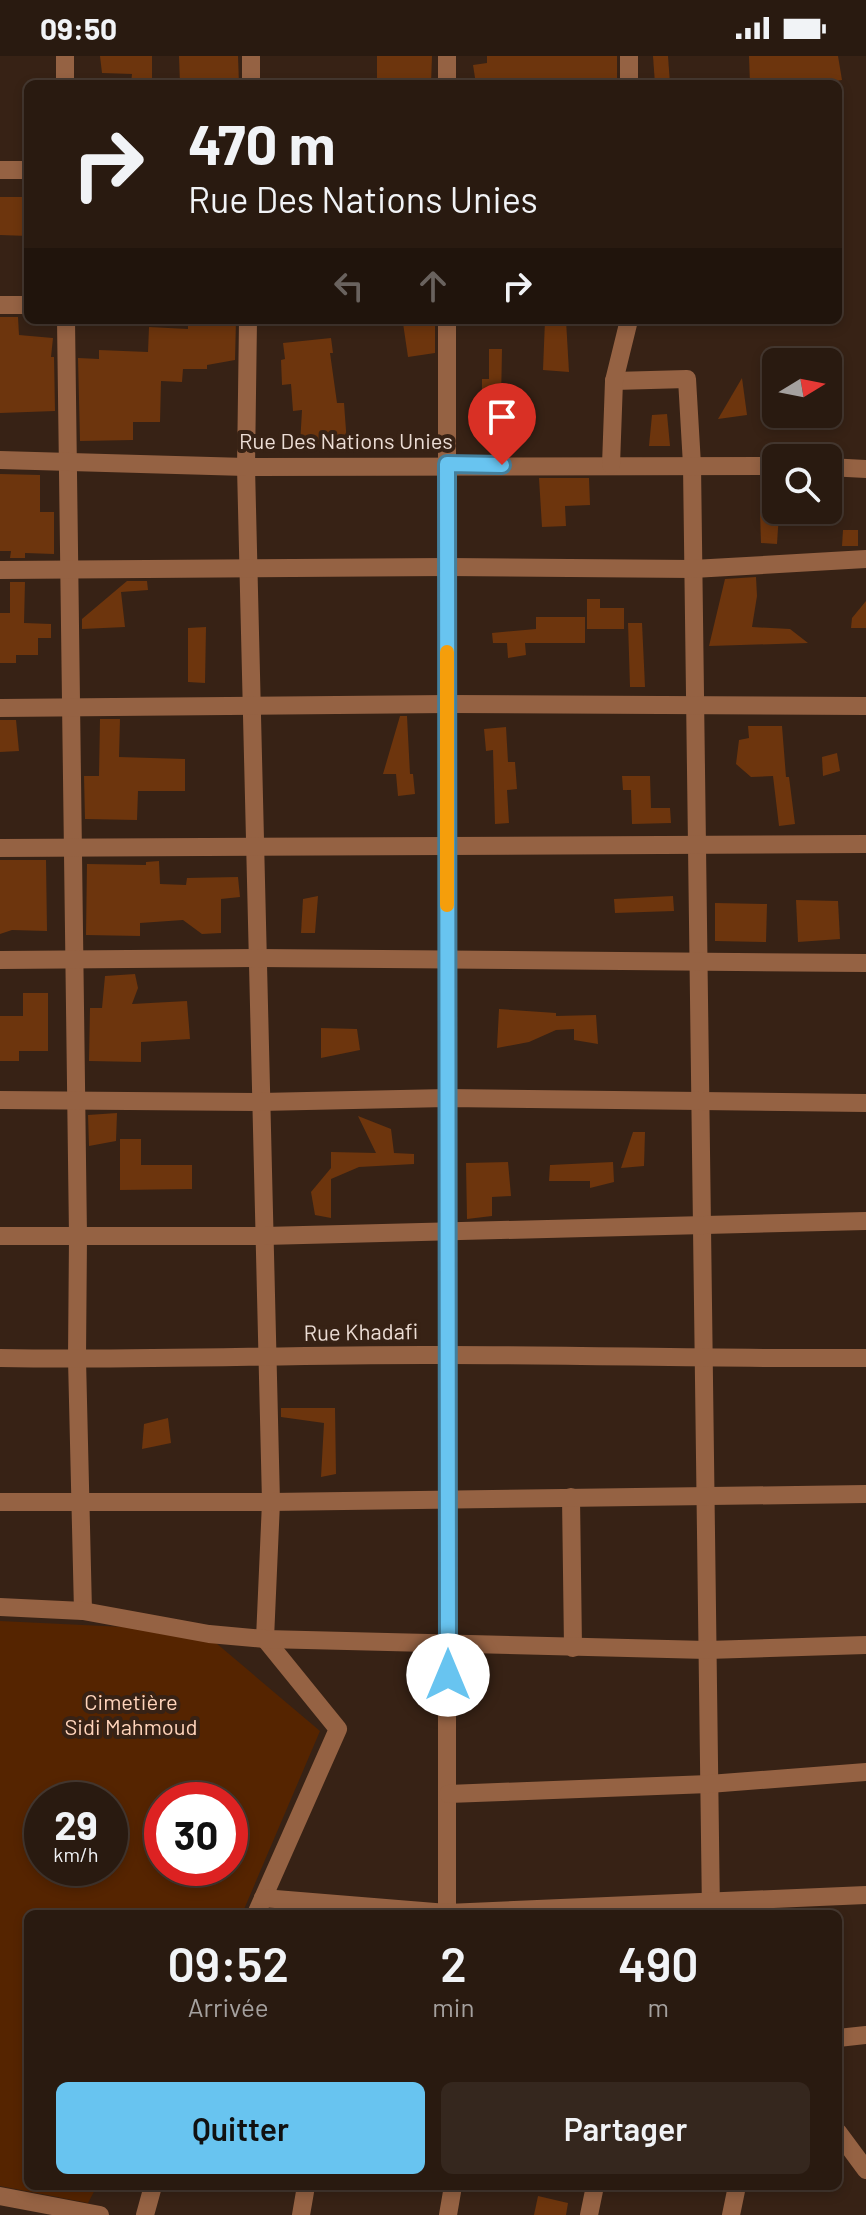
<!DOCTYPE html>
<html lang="fr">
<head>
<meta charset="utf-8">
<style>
  :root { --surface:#291a10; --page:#35271e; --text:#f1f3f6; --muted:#a5a19f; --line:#453830; --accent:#68c4f0 }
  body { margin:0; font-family:Barlow,sans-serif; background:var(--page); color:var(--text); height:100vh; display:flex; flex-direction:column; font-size:30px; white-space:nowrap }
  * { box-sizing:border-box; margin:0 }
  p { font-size:26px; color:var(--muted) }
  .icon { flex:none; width:44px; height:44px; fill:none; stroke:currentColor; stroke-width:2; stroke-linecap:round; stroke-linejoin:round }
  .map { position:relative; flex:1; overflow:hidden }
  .sheet { position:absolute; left:24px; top:1854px; width:818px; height:280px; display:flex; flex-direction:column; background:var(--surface); border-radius:12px; box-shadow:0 4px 12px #0003,0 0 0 2px var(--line) }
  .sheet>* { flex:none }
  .hud { position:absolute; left:24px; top:24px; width:818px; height:244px; border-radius:12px; box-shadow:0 4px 12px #0003,0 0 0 2px var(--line); background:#291a10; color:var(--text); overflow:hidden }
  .needle { width:52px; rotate:80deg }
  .buttons { position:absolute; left:762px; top:292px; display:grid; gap:16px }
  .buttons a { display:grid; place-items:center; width:80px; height:80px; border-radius:12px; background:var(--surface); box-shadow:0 4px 12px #0003,0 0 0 2px var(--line); font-size:40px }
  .speed { position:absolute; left:24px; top:1726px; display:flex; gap:16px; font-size:40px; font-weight:700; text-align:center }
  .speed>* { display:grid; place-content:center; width:104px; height:104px; border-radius:50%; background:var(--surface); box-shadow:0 4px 12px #0003,0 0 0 2px var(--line); line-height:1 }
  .speed small { font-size:20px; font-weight:400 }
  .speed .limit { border:12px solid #d22; background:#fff; color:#111 }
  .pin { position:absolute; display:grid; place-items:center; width:68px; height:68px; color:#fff; margin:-82px -34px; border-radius:50% 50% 50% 0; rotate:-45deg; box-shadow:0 0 8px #0007 }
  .pin .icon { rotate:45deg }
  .me { position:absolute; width:88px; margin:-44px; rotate:0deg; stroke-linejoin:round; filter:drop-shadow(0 0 6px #0008) }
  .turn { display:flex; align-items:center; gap:28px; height:168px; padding:0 32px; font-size:36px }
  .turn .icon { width:104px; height:104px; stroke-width:2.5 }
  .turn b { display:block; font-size:56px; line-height:68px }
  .lanes { display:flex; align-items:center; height:76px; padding:0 32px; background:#0003; justify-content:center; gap:40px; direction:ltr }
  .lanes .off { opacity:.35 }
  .eta { display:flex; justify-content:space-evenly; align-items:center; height:136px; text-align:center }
  .eta b { font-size:48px; font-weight:600; line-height:56px }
  .button { display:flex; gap:16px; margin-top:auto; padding:16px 32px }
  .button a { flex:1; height:92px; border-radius:12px; background:var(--accent); color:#111; font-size:32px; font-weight:600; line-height:92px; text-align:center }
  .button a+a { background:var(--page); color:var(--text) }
  .status { display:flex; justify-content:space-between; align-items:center; height:56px; padding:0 40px; background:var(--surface); direction:ltr }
  .status svg { height:22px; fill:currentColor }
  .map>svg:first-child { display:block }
  .green { fill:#552400; fill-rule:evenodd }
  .building { fill:#6d350d }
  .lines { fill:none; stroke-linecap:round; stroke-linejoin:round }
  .minor { stroke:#956243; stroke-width:18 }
  .route-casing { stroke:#447f9c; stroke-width:20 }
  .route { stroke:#68c4f0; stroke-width:14 }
  .slow { stroke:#f59e0b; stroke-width:14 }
  .labels { text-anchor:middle; stroke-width:8; stroke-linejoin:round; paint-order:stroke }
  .street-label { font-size:22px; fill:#ecddd5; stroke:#372215 }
  .park-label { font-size:22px; fill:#ffd4bb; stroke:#372215 }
</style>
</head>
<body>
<div class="status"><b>09:50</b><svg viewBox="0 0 49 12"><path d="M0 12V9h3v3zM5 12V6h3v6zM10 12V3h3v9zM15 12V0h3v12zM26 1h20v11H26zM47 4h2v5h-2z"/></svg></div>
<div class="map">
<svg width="866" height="2159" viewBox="0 0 866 2159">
  <rect width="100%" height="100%" fill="#372215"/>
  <path class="green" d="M0 1565 145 1572 216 1587 320 1675 242 1858H28V2130H97L88 2147 0 2130ZM42 1744H110V1812H42ZM162 1744H230V1812H162Z"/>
  <g class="building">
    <path d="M100 0H152V28H131L132 18 102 17Z"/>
    <path d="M179 0H238L239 28H180Z"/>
    <path d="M377 0H432L431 28H377Z"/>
    <path d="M487 0H617V28H476L473 9 487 7Z"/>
    <path d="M653 0H668L670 28H655Z"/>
    <path d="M749 0H838L842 24 816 28H750Z"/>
    <path d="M0 141H28V180L0 179Z"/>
    <path d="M0 261H18L19 279 53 282 51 301H54L55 355 0 357Z"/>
    <path d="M188 264H236L235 304 207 309V313H183L182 326 161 325 160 366H133V384L80 385 78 302 99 303V294L148 296 149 271 188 273Z"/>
    <path d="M421 264H435V297L408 301 403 267Z"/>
    <path d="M545 264H566L569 316 543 314Z"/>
    <path d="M331 282 333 297H330L337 347H344L347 388 300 389 302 354 293 355 291 328 282 329 281 304 285 303 283 287Z"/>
    <path d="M489 293H502L501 346H482V323H489Z"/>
    <path d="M742 322 747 359 718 363Z"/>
    <path d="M667 358 670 390H649L652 359Z"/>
    <path d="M0 418 40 419V456H54V498L25 497V502H10L11 495H0Z"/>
    <path d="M539 422H589L590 449 565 450 566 470 542 471Z"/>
    <path d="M760 456 779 457 777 488 761 487Z"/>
    <path d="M843 474H858V490H842Z"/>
    <path d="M756 521 757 540 752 571 790 573 808 587 709 590 725 523Z"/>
    <path d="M127 525H147L148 534 121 536 125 571 82 573V563Z"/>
    <path d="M10 526H25L24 567 51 568V582H38V599H16V607H0V557H10Z"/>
    <path d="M587 543H600V552H624V573H587Z"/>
    <path d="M866 545V572H851L852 562Z"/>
    <path d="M536 561H585V587H525L526 599 508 602 507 587H493L492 577 536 573Z"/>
    <path d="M628 567H642L645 631H630Z"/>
    <path d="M206 571 205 627 188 626V572Z"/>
    <path d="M400 660H407L410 718H413L415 738 398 740 396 718H383Z"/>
    <path d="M100 663H120L119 701 185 703V735H138L137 764 85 763 84 720H99Z"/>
    <path d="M0 664H16L19 695 0 696Z"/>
    <path d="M748 670H782L786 721H789L795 768 779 770 773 720 751 721 736 708 739 684 749 682Z"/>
    <path d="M506 671 508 706H515L517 733 507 734 509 767 495 768 493 694 486 695 484 673Z"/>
    <path d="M837 697 840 715 823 720 822 701Z"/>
    <path d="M622 720H650L651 752H670L671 767 632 768 631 734H623Z"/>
    <path d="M0 804H46L47 875 12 874 0 878Z"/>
    <path d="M159 805 160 828 186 829 187 822 238 821 240 841 221 843V877L202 878 183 864 140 867V880L86 879 87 808 146 809V806Z"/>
    <path d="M318 840 315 877H301L303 843Z"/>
    <path d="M673 840 674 855 615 857 614 843Z"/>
    <path d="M796 844 838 845 840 883 798 886Z"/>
    <path d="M715 847 767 848 766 886 715 885Z"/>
    <path d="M135 918 138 932 132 948 187 945 190 983 141 986V1006L89 1005 90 952H102L105 920Z"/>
    <path d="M23 937H48V995H19V1005H0V960H23Z"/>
    <path d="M499 953 556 957V960L596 959 598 988 574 984V973L556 974 529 986 497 992Z"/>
    <path d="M321 972 357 973 360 994 321 1002Z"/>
    <path d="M117 1057 116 1085 89 1090 88 1059Z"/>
    <path d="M358 1060 391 1073 394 1097 414 1098V1108L359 1111 331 1123V1096L376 1097Z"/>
    <path d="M633 1076H645L644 1110 621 1112Z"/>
    <path d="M120 1083H141V1109H192V1133L120 1134Z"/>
    <path d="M508 1106 511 1140 492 1141V1160L467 1163 466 1107Z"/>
    <path d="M613 1106 614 1126 590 1132V1125H549L550 1109Z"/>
    <path d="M331 1112V1162L315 1159 311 1136Z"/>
    <path d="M281 1352H335L336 1418 321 1421 324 1367 281 1361Z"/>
    <path d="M168 1362 171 1387 142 1393 144 1368Z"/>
    <path d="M538 2140 568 2147 566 2159H534Z"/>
  </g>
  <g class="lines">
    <g class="minor">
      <path d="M629 0V28"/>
      <path d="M65 28V0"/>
      <path d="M251 28V0"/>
      <path d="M447 28V0"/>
      <path d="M0 114H28"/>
      <path d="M0 249H28"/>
      <path d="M66 264 78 1180 77 1303 83 1555"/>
      <path d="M248 264 246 411 271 1446 265 1583 338 1673 256 1858"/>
      <path d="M447 264V1858"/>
      <path d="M614 325 687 323 692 409 711 1858"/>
      <path d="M0 404 246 411 776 410"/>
      <path d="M611 409 614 325 629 264"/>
      <path d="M828 411 866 413"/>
      <path d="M0 514 447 511 693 513 866 503"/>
      <path d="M0 652 448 648 866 650"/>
      <path d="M0 792 866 788"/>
      <path d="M0 904 257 902 866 907"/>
      <path d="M0 1044 260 1046 447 1042 866 1047"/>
      <path d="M0 1180H264L866 1165"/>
      <path d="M0 1302C149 1305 299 1298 448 1299 587 1299 727 1303 866 1302"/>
      <path d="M571 1441 573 1592"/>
      <path d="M0 1446H271L866 1438"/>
      <path d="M0 1551 83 1555 209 1578 265 1583 707 1594 866 1589"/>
      <path d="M448 1738 709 1728 866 1716"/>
      <path d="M263 1842 447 1857 866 1839"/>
      <path d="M838 1982 866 1979"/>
      <path d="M838 2076 866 2114"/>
      <path d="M0 2140 100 2159"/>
      <path d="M145 2159 153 2130"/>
      <path d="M301 2159 306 2130"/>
      <path d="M448 2159 453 2130"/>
      <path d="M589 2159 595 2130"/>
      <path d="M731 2159 737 2130"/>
    </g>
  </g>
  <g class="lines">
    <defs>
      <path id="route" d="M448 1619 447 408 502 409"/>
    </defs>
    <use href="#route" class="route-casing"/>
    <use href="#route" class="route"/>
    <path class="slow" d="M447 596V849"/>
  </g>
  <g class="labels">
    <g class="street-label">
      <text x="346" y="393">Rue Des Nations Unies</text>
      <text transform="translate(361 1276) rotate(-1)" y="8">Rue Khadafi</text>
    </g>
    <g class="park-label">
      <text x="131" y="1654">Cimetière<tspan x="131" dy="25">Sidi Mahmoud</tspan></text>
    </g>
  </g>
</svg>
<div class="buttons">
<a><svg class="needle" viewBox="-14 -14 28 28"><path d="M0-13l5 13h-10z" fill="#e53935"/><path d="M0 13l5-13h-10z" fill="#a5a19f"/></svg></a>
<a><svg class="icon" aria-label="search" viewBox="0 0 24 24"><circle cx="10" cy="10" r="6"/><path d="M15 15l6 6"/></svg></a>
</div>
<div class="speed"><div>29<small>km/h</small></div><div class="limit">30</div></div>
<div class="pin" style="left:502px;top:409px;background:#d93025"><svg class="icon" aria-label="arrive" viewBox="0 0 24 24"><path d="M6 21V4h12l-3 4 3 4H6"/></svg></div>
<svg class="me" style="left:448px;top:1619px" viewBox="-20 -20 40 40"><circle r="19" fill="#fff"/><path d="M0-13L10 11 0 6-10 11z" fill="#68c4f0"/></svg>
<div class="hud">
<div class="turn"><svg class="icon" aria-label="right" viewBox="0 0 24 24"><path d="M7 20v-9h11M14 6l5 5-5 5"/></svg><div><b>470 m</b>Rue Des Nations Unies</div></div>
<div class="lanes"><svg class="icon off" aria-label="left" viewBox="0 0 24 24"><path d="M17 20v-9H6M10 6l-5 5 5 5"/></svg><svg class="icon off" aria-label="ahead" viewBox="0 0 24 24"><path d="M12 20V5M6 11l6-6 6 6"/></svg><svg class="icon" aria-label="right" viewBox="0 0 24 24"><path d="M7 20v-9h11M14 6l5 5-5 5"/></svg></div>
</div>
<section class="sheet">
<div class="eta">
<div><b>09:52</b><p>Arrivée</p></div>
<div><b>2</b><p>min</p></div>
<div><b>490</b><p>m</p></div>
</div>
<div class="button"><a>Quitter</a><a>Partager</a></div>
</section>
</div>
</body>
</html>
